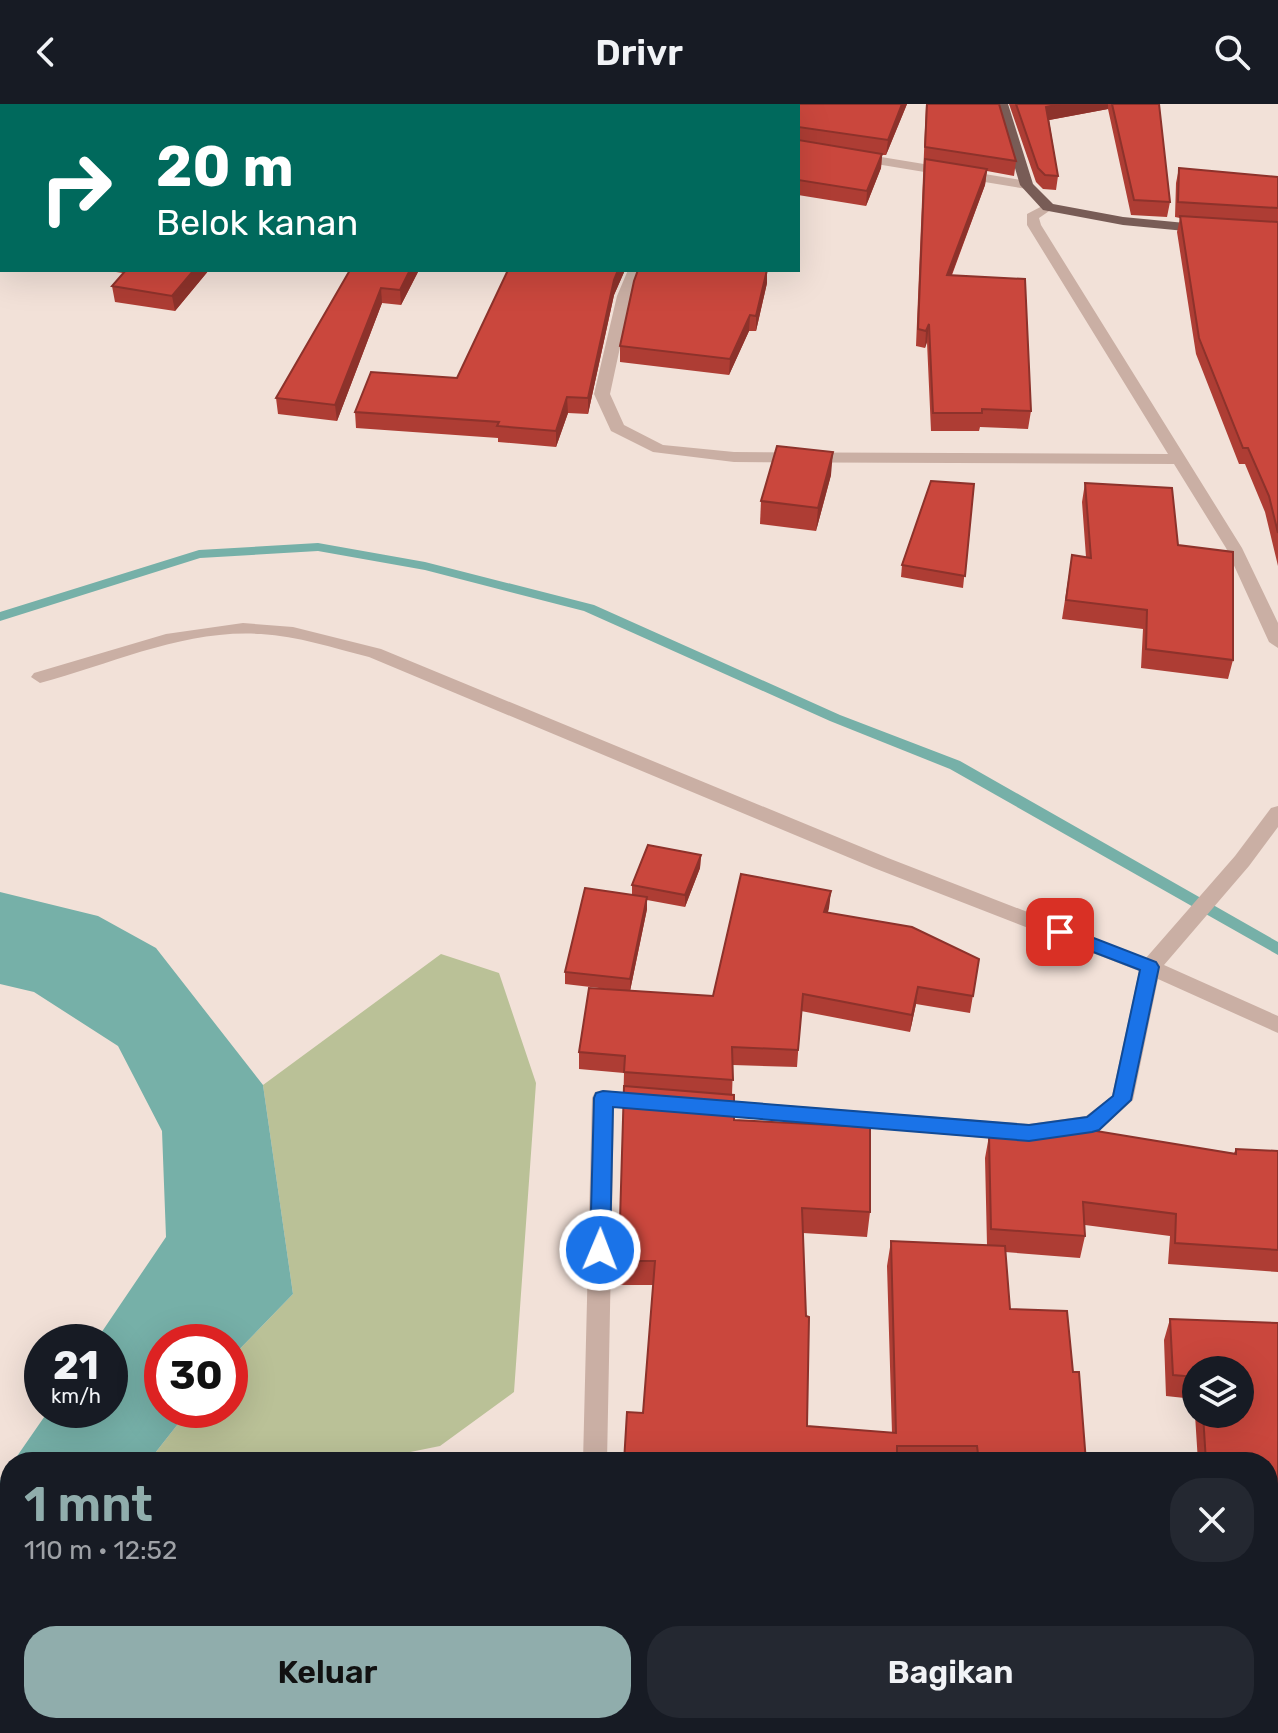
<!DOCTYPE html>
<html lang="id">
<head>
<meta charset="utf-8">
<style>
  :root { --surface:#171b24; --page:#242831; --text:#f1f3f6; --muted:#9ea1a6; --accent:#90adac }
  body { margin:0; font-family:Rubik,sans-serif; background:var(--page); color:var(--text); height:100vh; display:flex; flex-direction:column; font-size:30px; white-space:nowrap }
  * { box-sizing:border-box; margin:0 }
  p { font-size:26px; color:var(--muted) }
  .icon { flex:none; width:44px; height:44px; fill:none; stroke:currentColor; stroke-width:2; stroke-linecap:round; stroke-linejoin:round }
  .map { position:relative; flex:1; overflow:hidden }
  .sheet { position:absolute; left:0px; top:1348px; width:1278px; height:282px; display:flex; flex-direction:column; background:var(--surface); border-radius:32px 32px 0 0; box-shadow:0 8px 32px #0002 }
  .sheet>* { flex:none }
  .guide { position:absolute; left:0px; top:0px; width:800px; height:168px; box-shadow:0 8px 32px #0002; background:#00695c; color:#fff; overflow:hidden }
  .tools { position:absolute; left:1182px; top:1252px; display:grid; gap:16px }
  .tools a { display:grid; place-items:center; width:72px; height:72px; border-radius:50%; background:var(--surface); box-shadow:0 8px 32px #0002; font-size:40px }
  .speed { position:absolute; left:24px; top:1220px; display:flex; gap:16px; font-size:40px; font-weight:700; text-align:center }
  .speed>* { display:grid; place-content:center; width:104px; height:104px; border-radius:50%; background:var(--surface); box-shadow:0 8px 32px #0002; line-height:1 }
  .speed small { font-size:20px; font-weight:400 }
  .speed .limit { border:12px solid #d22; background:#fff; color:#111 }
  .pin { position:absolute; display:grid; place-items:center; width:68px; height:68px; color:#fff; margin:-34px; border-radius:16px; box-shadow:0 4px 12px #0006 }
  .me { position:absolute; width:88px; margin:-44px; rotate:1deg; stroke-linejoin:round; filter:drop-shadow(0 0 6px #0008) }
  .turn { display:flex; align-items:center; gap:28px; height:168px; padding:0 24px; font-size:36px }
  .turn .icon { width:104px; height:104px; stroke-width:2.5 }
  .turn b { display:block; font-size:56px; line-height:68px }
  .round { display:grid; place-items:center; flex:none; width:84px; height:84px; border-radius:32px; background:var(--page) }
  .summary { display:flex; align-items:center; justify-content:space-between; height:136px; padding:0 24px }
  h1 { font-size:48px; font-weight:600; line-height:60px; color:var(--accent) }
  .primary-button { display:flex; gap:16px; margin-top:auto; padding:16px 24px }
  .primary-button a { flex:1; height:92px; border-radius:32px; background:var(--accent); color:#111; font-size:32px; font-weight:600; line-height:92px; text-align:center }
  .primary-button a+a { background:var(--page); color:var(--text) }
  header { display:flex; justify-content:space-between; align-items:center; height:104px; padding:0 24px; background:var(--surface); font-size:36px; font-weight:600 }
  .map>svg:first-child { display:block }
  .green { fill:#bac197 }
  .water { fill:#76b0a8 }
  .lines { fill:none; stroke-linecap:round; stroke-linejoin:round }
  .stream { fill:#76b0a8; fill-rule:evenodd }
  .minor { fill:#caafa4; fill-rule:evenodd }
  .major { fill:#785c56; fill-rule:evenodd }
  .wall { fill:#ae3d34; fill-rule:evenodd }
  .shaded-wall { fill:#8d322b }
  .building { fill:#ca473d; stroke:#8d322b; stroke-width:2 }
  .route { fill:#1a73e8; stroke:#114b97; stroke-width:2 }
</style>
</head>
<body>
<header><svg class="icon" aria-label="back" viewBox="0 0 24 24"><path d="M15 5l-7 7 7 7"/></svg>Drivr<svg class="icon" aria-label="search" viewBox="0 0 24 24"><circle cx="10" cy="10" r="6"/><path d="M15 15l6 6"/></svg></header>
<div class="map">
<svg width="1278" height="1629" viewBox="0 0 1278 1629">
  <rect width="100%" height="100%" fill="#f2e1d8"/>
  <g class="green">
    <path d="M441 850 499 869 536 979 514 1288 440 1342 361 1358H148L189 1306H230V1255L293 1190 263 981Z"/>
    <path d="M10 1519V1620H269L273 1629H0V1529Z"/>
  </g>
  <g class="water">
    <path d="M0 788 98 812 156 844 263 981 293 1190 230 1255V1238H162V1306H189L148 1358H13L49 1306H110V1238H95L166 1133 162 1027 118 942 34 888 0 880Z"/>
    <path d="M10 1363V1519L0 1529V1377Z"/>
  </g>
  <g class="lines">
    <path class="stream" d="M318 439 425 458 594 501 840 611 960 657 1278 838V851L950 665 830 617 584 507 425 466 318 447 200 454 0 517V508L199 446Z"/>
    <g class="minor">
      <path d="M171 0H186L187 2H172Z"/>
      <path d="M857 49 1027 77 1034 81 1027 85 852 56V50Z"/>
      <path d="M1048 99 1055 103 1039 114 1041 121 1242 444 1278 519V544L1269 538 1226 444 1174 360 734 358 653 348 611 327 594 290 617 192 628 166H642L631 192 610 290 624 321 663 341 734 348 1168 350 1027 121V110Z"/>
      <path d="M243 519 293 523 381 545 888 754 1146 854 1235 752 1271 704 1278 702V723L1249 762 1164 861 1278 912V929L1158 875 1133 996 1100 1026 1092 1029 1029 1038 701 1009 698 1003 701 997 709 995 1029 1020 1086 1012 1112 992 1139 867 874 764 369 553C333 544 298 532 261 530 184 525 112 560 40 579L31 573 34 569 166 530Z"/>
      <path d="M603 986 657 992 660 998 657 1004 649 1006 614 1003 607 1358H583L592 994 595 988Z"/>
      <rect x="585" y="1620" width="28" height="9"/>
    </g>
    <path class="major" d="M996 0H1008L1033 80 1053 100 1123 113 1206 121 1213 125 1206 129 1123 121 1043 106 1020 81Z"/>
  </g>
  <g class="wall">
    <path d="M52 0H111L110 2H52Z"/>
    <path d="M211 0H620V2H231Z"/>
    <path d="M729 0H907L886 51H882L881 64 866 102 798 91V2Z"/>
    <path d="M926 0H999L1016 57 1014 72 987 67 985 81 952 171 1031 307 1028 325 980 323 979 327H931L927 238 925 244 916 242Z"/>
    <path d="M1009 0H1159L1170 98 1167 113 1131 111 1108 5 1049 16 1058 72 1056 86 1043 85 1036 78Z"/>
    <path d="M1179 64 1278 73V462L1265 408 1245 360H1239L1196 250 1177 128 1180 114 1175 113 1176 79Z"/>
    <path d="M102 166H209L175 207 115 198 112 182 123 169Z"/>
    <path d="M350 166H419L401 201 382 199 337 317 278 310 276 294Z"/>
    <path d="M508 166H625L614 191 588 310 568 309 556 343 498 338V334L356 324 355 308 457 274Z"/>
    <path d="M767 179 756 227H749L729 271 620 258V242Z"/>
    <path d="M831 371 816 427 760 420 761 397Z"/>
    <path d="M1085 379 1178 441 1233 556 1228 575 1141 564 1143 525 1062 515 1072 451 1086 453 1082 398Z"/>
    <path d="M974 380 963 484 901 473 902 461Z"/>
    <path d="M701 751 700 764 685 803 647 796V805L630 887 713 892 831 787 828 808 979 855 970 909 916 900 910 928 801 907 797 963 733 961 732 991 734 1016 870 1108 867 1133 803 1129 807 1322 892 1329 887 1162 891 1137 987 1141 985 1054 989 1032 1234 1049 1236 1045 1278 1047V1168L1168 1160 1170 1132 1085 1121V1132L1080 1154 1005 1148 1010 1205 1073 1268 1086 1358H624L643 1309 653 1181H614L613 1157 620 1116 624 969 579 965V948L616 886 565 880V868L632 791V781Z"/>
    <path d="M1170 1215 1278 1219V1557L1268 1555V1358H1198L1194 1295 1166 1292 1164 1236ZM1196 1266 1240 1310H1196Z"/>
  </g>
  <g class="shaded-wall">
    <path d="M100 0H111L110 2H100Z"/>
    <path d="M902 0H907L886 51 888 36Z"/>
    <path d="M1060 0H1108V5L1044 17 1046 3Z"/>
    <path d="M882 50 881 64 866 102 867 87Z"/>
    <path d="M987 65 985 81 945 188 947 171Z"/>
    <path d="M194 166H209L175 207 172 192Z"/>
    <path d="M410 166H419L401 201 400 186Z"/>
    <path d="M618 166H625L614 191 588 310V294L614 176Z"/>
    <path d="M767 166V179L756 227V212Z"/>
    <path d="M381 184 382 199 337 317 335 301Z"/>
    <path d="M750 211 749 227 729 271 730 255Z"/>
    <path d="M929 220 927 238 925 244 926 227Z"/>
    <path d="M567 293 568 309 556 343V327Z"/>
    <path d="M833 348 831 371 816 427 818 404Z"/>
    <path d="M701 751 700 764 685 803V791Z"/>
    <path d="M831 787 829 804 823 825 824 808Z"/>
    <path d="M647 793V805L630 887V875Z"/>
    <path d="M918 883 916 900 910 928 912 911Z"/>
  </g>
  <g class="building">
    <path d="M292 0H615L614 2H291Z"/>
    <path d="M729 0H902L888 36 798 23V2H727Z"/>
    <path d="M927 0H999L1016 57 925 43Z"/>
    <path d="M1016 0H1060L1046 3 1058 72 1045 71 1038 64Z"/>
    <path d="M1112 0H1159L1170 98 1134 96Z"/>
    <path d="M798 33V36L882 50 867 87 798 76Z"/>
    <path d="M925 55 987 65 947 171 1025 175 1031 307 982 305V309H933L929 220 926 227 918 225Z"/>
    <path d="M1179 64 1278 73V104L1178 98Z"/>
    <path d="M1180 112 1278 118V429L1269 392 1248 344H1243L1199 234Z"/>
    <path d="M126 166H194L172 192 112 182Z"/>
    <path d="M350 166H410L400 186 381 184 335 301 276 294Z"/>
    <path d="M508 166H618L614 176 588 294 567 293 556 327 497 322 499 318 355 308 371 268 457 274Z"/>
    <path d="M638 166H767L756 212 750 211 730 255 620 242 634 177Z"/>
    <path d="M777 342 833 348 818 404 761 397Z"/>
    <path d="M931 377 974 380 965 472 902 461Z"/>
    <path d="M1085 379 1172 384 1178 441 1233 448V556L1146 545 1147 506 1066 496 1072 451 1091 454Z"/>
    <path d="M648 741 701 751 685 791 632 781Z"/>
    <path d="M741 770 831 787 824 808 912 823 979 855 973 892 918 883 912 911 803 890 798 946 732 943 733 976 624 968 625 952 579 948 589 884 713 892Z"/>
    <path d="M585 784 647 793 630 875 565 868Z"/>
    <path d="M624 982 734 991V1016L870 1023V1108L802 1104 806 1212 809 1213 807 1322 896 1329 891 1137 1005 1142 1010 1205 1067 1207 1073 1268H1079L1086 1358H979L977 1342H897V1358H624L627 1308 643 1309 655 1157H613L614 1115 620 1116Z"/>
    <path d="M1019 1024H1078L1236 1050V1045L1278 1047V1146L1175 1139 1176 1110 1083 1098 1085 1132 991 1125 989 1032 1017 1034Z"/>
    <path d="M1170 1215 1278 1219V1536L1268 1534V1358H1206L1203 1310H1240V1266H1196V1273L1173 1271Z"/>
  </g>
  <path class="route" d="M1060 821 1156 858 1159 863 1131 996 1099 1026 1092 1028 1029 1037 613 1003 610 1146 607 1152 600 1154 593 1152 590 1146 594 994 596 989 603 987 1029 1021 1087 1013 1113 992 1140 866 1054 833 1051 828Z"/>
</svg>
<div class="tools">
<a><svg class="icon" aria-label="layers" viewBox="0 0 24 24"><path d="M12 4l9 5-9 5-9-5zM3 14l9 5 9-5"/></svg></a>
</div>
<div class="speed"><div>21<small>km/h</small></div><div class="limit">30</div></div>
<div class="pin" style="left:1060px;top:828px;background:#d93025"><svg class="icon" aria-label="arrive" viewBox="0 0 24 24"><path d="M6 21V4h12l-3 4 3 4H6"/></svg></div>
<svg class="me" style="left:600px;top:1146px" viewBox="-20 -20 40 40"><circle r="17" fill="#1a73e8" stroke="#fff" stroke-width="3"/><path d="M0-11L8 9 0 5-8 9z" fill="#fff"/></svg>
<div class="guide">
<div class="turn"><svg class="icon" aria-label="right" viewBox="0 0 24 24"><path d="M7 20v-9h11M14 6l5 5-5 5"/></svg><div><b>20 m</b>Belok kanan</div></div>
</div>
<section class="sheet">
<div class="summary"><div><h1>1 mnt</h1><p>110 m · 12:52</p></div><a class="round"><svg class="icon" aria-label="close" viewBox="0 0 24 24"><path d="M6 6l12 12M18 6L6 18"/></svg></a></div>
<div class="primary-button"><a>Keluar</a><a>Bagikan</a></div>
</section>
</div>
</body>
</html>
